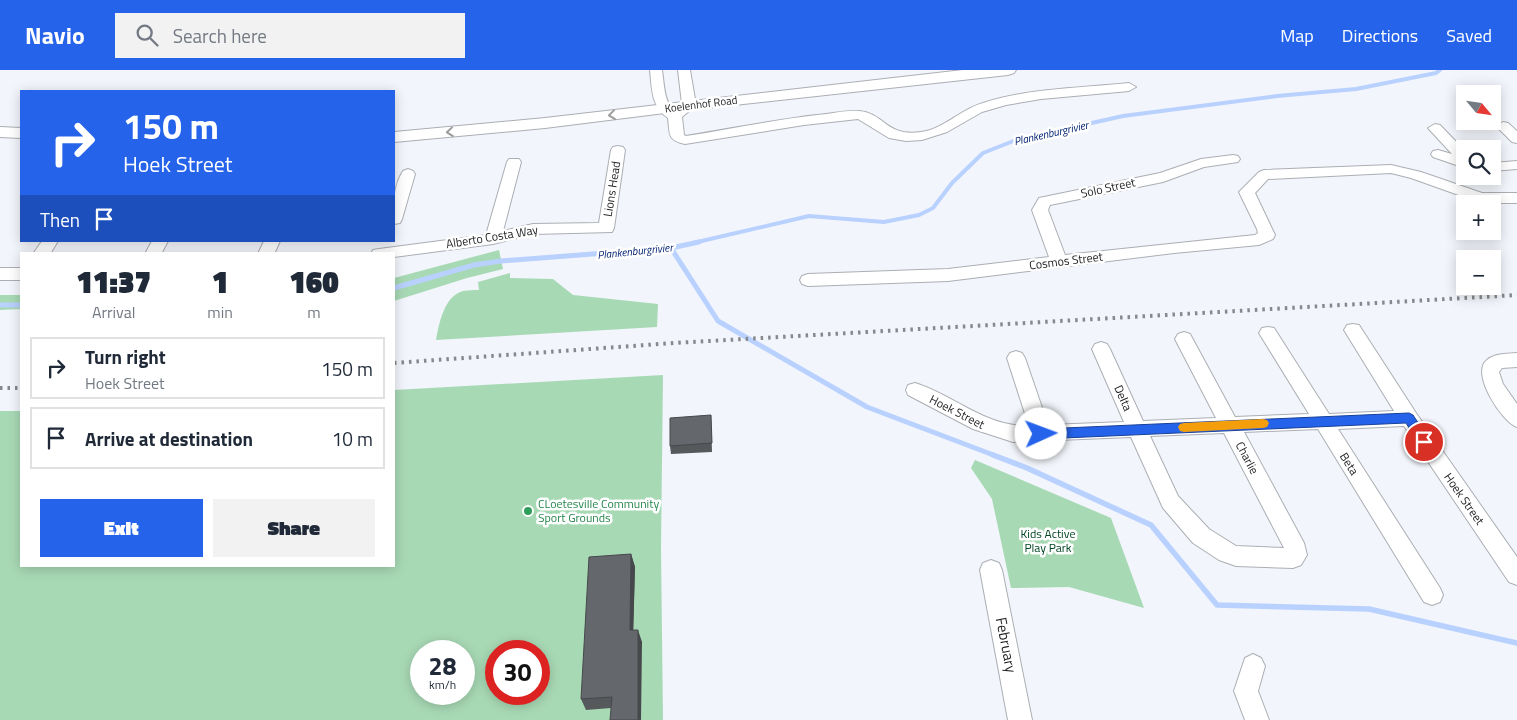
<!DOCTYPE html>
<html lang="en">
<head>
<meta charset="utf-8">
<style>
  :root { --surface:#fff; --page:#f2f2f3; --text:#1f2937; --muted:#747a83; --line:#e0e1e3; --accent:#2563eb }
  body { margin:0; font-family:"Titillium Web",sans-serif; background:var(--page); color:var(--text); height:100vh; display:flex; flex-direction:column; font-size:19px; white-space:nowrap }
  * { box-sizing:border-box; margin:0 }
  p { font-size:16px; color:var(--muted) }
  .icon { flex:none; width:28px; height:28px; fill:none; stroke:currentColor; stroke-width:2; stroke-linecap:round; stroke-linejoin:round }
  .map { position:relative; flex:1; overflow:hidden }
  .drawer { position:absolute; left:20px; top:182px; width:375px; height:315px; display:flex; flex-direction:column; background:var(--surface); border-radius:0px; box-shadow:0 2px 12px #0003 }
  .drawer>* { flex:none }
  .banner { position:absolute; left:20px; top:20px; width:375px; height:152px; border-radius:0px; box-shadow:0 2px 12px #0003; background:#2563eb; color:#fff; overflow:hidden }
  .needle { width:32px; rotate:119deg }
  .tools { position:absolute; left:1456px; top:15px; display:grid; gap:10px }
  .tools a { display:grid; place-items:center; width:45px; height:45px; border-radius:0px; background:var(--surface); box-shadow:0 2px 12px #0003; font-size:25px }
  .speed { position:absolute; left:410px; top:570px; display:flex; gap:10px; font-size:25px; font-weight:700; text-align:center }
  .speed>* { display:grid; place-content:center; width:65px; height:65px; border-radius:50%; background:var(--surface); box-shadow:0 2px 12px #0003; line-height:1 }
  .speed small { font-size:12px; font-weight:400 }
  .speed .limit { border:8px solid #d22; background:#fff; color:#111 }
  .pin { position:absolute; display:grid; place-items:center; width:42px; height:42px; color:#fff; margin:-21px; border:2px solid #fff; border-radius:50%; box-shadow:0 1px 5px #0007 }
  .me { position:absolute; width:55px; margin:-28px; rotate:88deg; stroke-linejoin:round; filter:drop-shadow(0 0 4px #0008) }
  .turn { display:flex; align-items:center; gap:18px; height:105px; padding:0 20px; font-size:22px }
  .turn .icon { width:65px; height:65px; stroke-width:2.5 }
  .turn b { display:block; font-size:35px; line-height:42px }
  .then { display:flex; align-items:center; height:48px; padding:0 20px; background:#0003; gap:10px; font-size:19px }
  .eta { display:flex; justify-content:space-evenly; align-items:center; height:85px; text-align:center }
  .eta b { font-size:30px; font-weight:800; line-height:35px }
  .primary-button { display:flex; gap:10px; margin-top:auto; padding:10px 20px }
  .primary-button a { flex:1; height:58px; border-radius:0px; background:var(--accent); color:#fff; font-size:20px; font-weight:800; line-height:58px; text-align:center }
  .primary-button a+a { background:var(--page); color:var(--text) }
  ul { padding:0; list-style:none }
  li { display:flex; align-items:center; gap:15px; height:62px; margin:0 10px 8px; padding:0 10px; border:2px solid var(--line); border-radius:0px }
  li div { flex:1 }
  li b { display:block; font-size:19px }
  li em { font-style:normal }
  header { display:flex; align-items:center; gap:30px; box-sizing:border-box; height:70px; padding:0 25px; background:var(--accent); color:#fff }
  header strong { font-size:24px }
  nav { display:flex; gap:28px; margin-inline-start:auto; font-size:18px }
  .search { width:350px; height:45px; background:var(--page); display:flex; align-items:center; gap:12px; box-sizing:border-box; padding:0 18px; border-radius:0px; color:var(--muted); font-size:19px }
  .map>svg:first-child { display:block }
  .green { fill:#a8d9b5; fill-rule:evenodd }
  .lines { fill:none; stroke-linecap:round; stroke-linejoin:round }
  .stream-far2 { stroke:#b9d1fe; stroke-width:4 }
  .stream-far1 { stroke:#b9d1fe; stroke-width:5 }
  .stream { stroke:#b9d1fe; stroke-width:5.5 }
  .minor-casing { stroke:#abaeb3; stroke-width:2 }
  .major-casing { stroke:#abaeb3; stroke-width:2 }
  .minor { fill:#fff; fill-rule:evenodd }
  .major { fill:#fff; fill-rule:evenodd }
  .rail { stroke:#86888c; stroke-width:4; stroke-dasharray:2.5 5; stroke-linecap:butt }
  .wall { fill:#56595c }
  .shaded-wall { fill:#46484b }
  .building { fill:#64676b; stroke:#46484b }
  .oneway { stroke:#9c9c9d }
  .route { fill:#2563eb; stroke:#184099 }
  .slow { fill:#f59e0b }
  .leisure-dot { fill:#2e9e5b; stroke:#fff; stroke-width:2 }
  .labels { text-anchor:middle; stroke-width:5; stroke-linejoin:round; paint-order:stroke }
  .far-street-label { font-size:11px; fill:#232426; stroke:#fff }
  .far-water-label { font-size:11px; font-style:italic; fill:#002172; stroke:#fff }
  .street-label { font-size:12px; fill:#232426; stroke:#fff }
  .leisure-label { font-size:12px; fill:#27864d; stroke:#fff; text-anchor:start }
  .park-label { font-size:12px; fill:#014421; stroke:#fff }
  .near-street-label { font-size:15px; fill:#232426; stroke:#fff }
</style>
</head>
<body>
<header>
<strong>Navio</strong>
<div class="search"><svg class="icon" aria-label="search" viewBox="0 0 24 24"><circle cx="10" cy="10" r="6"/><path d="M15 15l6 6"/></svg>Search here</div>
<nav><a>Map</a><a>Directions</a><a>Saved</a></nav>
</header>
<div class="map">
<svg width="1517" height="650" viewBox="0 0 1517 650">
  <rect width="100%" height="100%" fill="#f2f5fb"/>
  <g class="green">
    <path d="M499 180 503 199 467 208 394 231V208Z"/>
    <path d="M510 203V208L553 209 573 225 658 234 657 257 436 270C439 254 444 226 463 221 468 220 474 220 479 220L478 212Z"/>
    <path d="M0 225H21V239L0 240Z"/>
    <path d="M663 305 661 478 663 650H0V341H21V496H394V320ZM421 581H464V624H421ZM496 581H539V624H496Z"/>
    <path d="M975 390 1111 448 1144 538 1069 517 1011 518 992 429 971 398Z"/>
  </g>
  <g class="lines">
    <path class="stream-far2" d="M693 173 809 146 884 152 919 145 933 138 952 113 983 83 1016 70 1123 46 1277 26 1356 19 1436 3 1440 0"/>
    <g class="stream-far1">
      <path d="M671 178 718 251 867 337 996 386"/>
      <path d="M394 218 474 195 501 191 671 178 699 172"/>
      <path d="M0 235H21"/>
    </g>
    <path class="stream" d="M993 385 1027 398 1151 455 1217 535 1369 539 1517 573"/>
    <defs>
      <g id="minor">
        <path d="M650 0H662C664 12 664 33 674 40L682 34 678 0H690L696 35 682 47 684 65 686 66C730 59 773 50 817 45 831 44 846 40 859 41 885 43 885 67 921 62 944 59 961 39 983 33 1029 18 1081 18 1129 13L1136 17 1129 21 1041 29 1006 35 982 42 947 62 922 70 906 71 889 68 858 49 804 55 685 74C667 70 670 64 668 48 651 36 652 19 650 0Z"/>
        <path d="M1503 52 1508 53 1517 61V73L1512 72 1496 56Z"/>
        <path d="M1435 54 1440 55 1465 81V98L1433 87 1431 84 1433 81 1438 80 1452 84 1428 58Z"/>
        <path d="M618 76 623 77 625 80 614 158 612 162 533 164 493 174 394 187V184H371L373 180 379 179 486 165 507 92 509 89H519L521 92 503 161 533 154 599 153 611 80 613 77Z"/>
        <path d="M1233 85 1238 86 1240 89 1238 92 1204 97 1163 112 1050 135 1048 140 1065 185 1255 165 1258 163 1257 159 1239 122 1259 102 1264 100 1391 95 1421 102 1482 123H1517V133H1481L1411 108 1391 103 1268 109 1255 123 1275 165 1273 169 1259 175 1174 183 948 211 808 216 802 214 800 210 802 206 808 204 948 199 1049 187 1032 140 1039 128 1160 103 1201 89Z"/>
        <path d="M1517 91V99L1492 101V93Z"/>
        <path d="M408 99 413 101 415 104 402 149 400 153 394 154C393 137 393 116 403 101Z"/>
        <path d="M42 171H58L50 184H33Z"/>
        <path d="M152 171H168L161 184H145Z"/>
        <path d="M264 171H280L274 184H258Z"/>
        <rect x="0" y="198" width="21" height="12"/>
        <path d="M1353 254 1359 255 1416 343 1517 487V515L1509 512 1404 356 1338 359 1440 518 1443 525 1440 532 1432 535 1424 532 1318 359 1244 362 1304 473 1307 485 1301 495 1293 498 1236 496 1219 490 1193 473 1163 438 1131 367 1013 372 973 359 908 325 906 320 908 315 915 313C954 325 985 357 1029 356L1007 288 1010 283 1016 281 1022 283 1025 288 1048 355 1124 352 1092 279 1095 274 1101 272 1107 274 1110 279 1143 351 1216 348 1175 269 1178 264 1184 262 1190 264 1235 347 1309 344 1259 263 1262 258 1268 257 1274 258 1329 344 1394 341 1344 260 1347 255ZM1224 363 1284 478 1236 476 1209 459 1178 426 1150 366Z"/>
        <path d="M1517 283V297L1502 298 1499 302 1503 314 1517 334V357C1502 352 1470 303 1487 290 1495 283 1508 284 1517 283Z"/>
        <path d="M991 490 999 493 1002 500 1032 650H1008L980 500 983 493Z"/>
        <path d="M1253 584 1261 588 1265 596 1258 621 1269 650H1245L1234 621 1245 588Z"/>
      </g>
      <g id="major">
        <path d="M963 0H1016L1014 3 1008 5 689 40 545 58 394 72V62L545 48Z"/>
        <path d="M0 57 21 58V68L0 67Z"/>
      </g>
    </defs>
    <use href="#minor" class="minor-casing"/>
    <use href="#major" class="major-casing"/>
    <use href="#minor" class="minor"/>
    <use href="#major" class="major"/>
    <g class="rail">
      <path d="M394 293 674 273 1517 225"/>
      <path d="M0 318H21"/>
    </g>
  </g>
  <g class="wall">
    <path d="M711 345 712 382 671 384 670 376Z"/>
    <path d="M631 484 635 497 633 560 642 572 611 638 586 640 581 629Z"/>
  </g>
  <g class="shaded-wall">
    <path d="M631 484 635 497 633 572 630 560Z"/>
    <path d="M638 560 642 572 641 650H638Z"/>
  </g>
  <g class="building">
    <path d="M711 345 712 373 670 376V348Z"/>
    <path d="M631 484 630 560H638V650H610L612 627 581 629 589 487Z"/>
  </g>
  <defs><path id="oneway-chevron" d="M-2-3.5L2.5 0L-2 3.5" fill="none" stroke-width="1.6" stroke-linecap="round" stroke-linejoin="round" transform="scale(1.25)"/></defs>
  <g class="oneway">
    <use href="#oneway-chevron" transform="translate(612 45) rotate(173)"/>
    <use href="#oneway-chevron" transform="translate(450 62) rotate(174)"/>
  </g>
  <path class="route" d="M1409 343 1413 345 1428 368 1430 372 1428 375H1420L1406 353 1041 369 1037 367 1035 364 1037 361 1041 359Z"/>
  <path class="slow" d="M1263 349 1267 350 1269 353 1267 357 1263 358 1184 362 1180 361 1178 357 1180 354 1184 353Z"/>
  <circle class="leisure-dot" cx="528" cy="441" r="5"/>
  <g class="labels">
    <g class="far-street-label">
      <text transform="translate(701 34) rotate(-7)" y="4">Koelenhof Road</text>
    </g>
    <g class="far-water-label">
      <text transform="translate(1051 63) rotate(-13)" y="4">Plankenburgrivier</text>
      <text transform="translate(635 181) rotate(-6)" y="4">Plankenburgrivier</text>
    </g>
    <g class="street-label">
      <text transform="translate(1108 118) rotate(-12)" y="4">Solo Street</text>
      <text transform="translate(612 119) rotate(-81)" y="4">Lions Head</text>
      <text transform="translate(492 167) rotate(-9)" y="4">Alberto Costa Way</text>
      <text transform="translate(1066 191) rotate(-7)" y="4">Cosmos Street</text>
      <text transform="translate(1123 328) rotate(66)" y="4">Delta</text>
      <text transform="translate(957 342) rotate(27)" y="4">Hoek Street</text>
      <text transform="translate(1247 388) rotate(62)" y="4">Charlie</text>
      <text transform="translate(1349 394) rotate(58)" y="4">Beta</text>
      <text transform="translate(1464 429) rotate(55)" y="4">Hoek Street</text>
    </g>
    <g class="leisure-label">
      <text x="538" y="438">CLoetesville Community<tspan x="538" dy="14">Sport Grounds</tspan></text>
    </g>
    <g class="park-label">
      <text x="1048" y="468">Kids Active<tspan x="1048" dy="14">Play Park</tspan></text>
    </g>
    <g class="near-street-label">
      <text transform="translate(1006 575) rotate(79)" y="5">February</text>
    </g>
  </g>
</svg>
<div class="tools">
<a><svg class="needle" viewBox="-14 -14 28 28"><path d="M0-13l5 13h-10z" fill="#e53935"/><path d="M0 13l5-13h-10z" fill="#747a83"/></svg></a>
<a><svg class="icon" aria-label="search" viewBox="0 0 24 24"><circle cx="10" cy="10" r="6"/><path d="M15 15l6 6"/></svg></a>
<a>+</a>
<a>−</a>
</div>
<div class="speed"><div>28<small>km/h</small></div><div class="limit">30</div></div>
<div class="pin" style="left:1424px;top:372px;background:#d93025"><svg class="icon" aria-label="arrive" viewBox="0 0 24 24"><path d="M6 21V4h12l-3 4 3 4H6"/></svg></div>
<svg class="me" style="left:1041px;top:364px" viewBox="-20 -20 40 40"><circle r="19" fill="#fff"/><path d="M0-13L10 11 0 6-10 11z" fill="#2563eb"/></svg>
<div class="banner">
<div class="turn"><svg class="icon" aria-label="right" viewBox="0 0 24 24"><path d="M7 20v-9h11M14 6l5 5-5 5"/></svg><div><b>150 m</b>Hoek Street</div></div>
<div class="then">Then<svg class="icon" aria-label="arrive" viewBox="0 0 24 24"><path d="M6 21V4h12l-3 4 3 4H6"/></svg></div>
</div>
<section class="drawer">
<div class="eta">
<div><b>11:37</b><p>Arrival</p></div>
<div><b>1</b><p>min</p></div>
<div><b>160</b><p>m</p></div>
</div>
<ul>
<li><svg class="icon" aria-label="right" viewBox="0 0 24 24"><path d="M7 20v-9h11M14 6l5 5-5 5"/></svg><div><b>Turn right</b><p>Hoek Street</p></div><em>150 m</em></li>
<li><svg class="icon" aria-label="arrive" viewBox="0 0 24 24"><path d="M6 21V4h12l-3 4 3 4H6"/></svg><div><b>Arrive at destination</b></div><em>10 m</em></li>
</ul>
<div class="primary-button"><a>Exit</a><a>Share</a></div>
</section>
</div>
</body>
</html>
